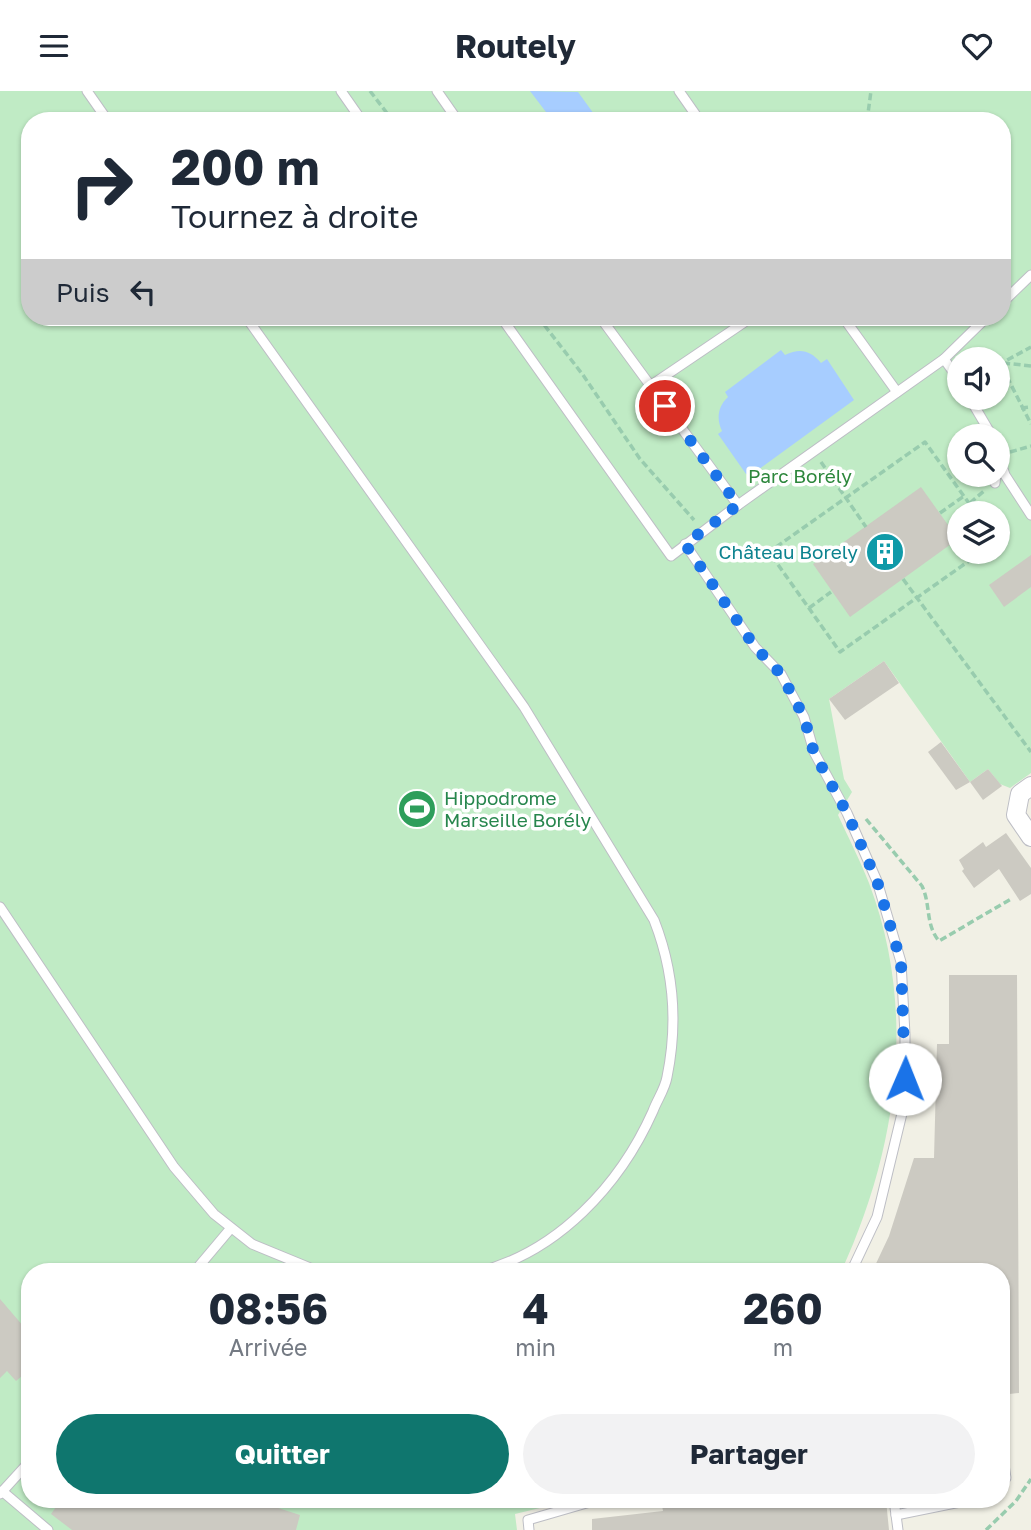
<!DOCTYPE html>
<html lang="fr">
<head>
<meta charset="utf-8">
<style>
  :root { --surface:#fff; --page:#f2f2f3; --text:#1f2937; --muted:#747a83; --accent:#0f766e }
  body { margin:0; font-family:"Golos Text",sans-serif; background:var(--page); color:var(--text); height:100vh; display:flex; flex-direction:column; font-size:26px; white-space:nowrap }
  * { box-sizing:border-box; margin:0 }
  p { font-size:23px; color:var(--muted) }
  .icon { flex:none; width:38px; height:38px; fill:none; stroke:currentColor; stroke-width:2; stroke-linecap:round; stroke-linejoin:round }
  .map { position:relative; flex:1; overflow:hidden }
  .drawer { position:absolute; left:21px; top:1172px; width:989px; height:245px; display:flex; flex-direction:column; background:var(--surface); border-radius:28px; box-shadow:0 2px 5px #0004 }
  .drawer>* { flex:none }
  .top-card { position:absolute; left:21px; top:21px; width:990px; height:214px; border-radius:28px; box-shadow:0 2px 5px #0004; background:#fff; color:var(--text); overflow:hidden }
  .controls { position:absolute; left:947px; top:256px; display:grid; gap:14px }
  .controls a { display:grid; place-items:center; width:63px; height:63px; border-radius:50%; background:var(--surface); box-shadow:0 2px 5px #0004; font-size:35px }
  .pin { position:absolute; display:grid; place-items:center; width:60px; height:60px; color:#fff; margin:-30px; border:4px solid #fff; border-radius:50%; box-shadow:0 2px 7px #0007 }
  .me { position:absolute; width:77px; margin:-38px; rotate:1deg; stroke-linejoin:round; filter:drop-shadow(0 0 5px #0008) }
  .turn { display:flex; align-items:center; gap:24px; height:147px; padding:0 35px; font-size:32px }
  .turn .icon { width:91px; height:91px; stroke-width:2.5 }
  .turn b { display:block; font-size:49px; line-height:60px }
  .then { display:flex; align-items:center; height:66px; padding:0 35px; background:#0003; gap:14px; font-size:26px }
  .eta { display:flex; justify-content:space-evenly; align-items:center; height:119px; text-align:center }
  .eta b { font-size:42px; font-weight:700; line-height:49px }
  .button { display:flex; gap:14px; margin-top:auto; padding:14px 35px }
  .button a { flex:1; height:80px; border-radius:42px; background:var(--accent); color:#fff; font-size:28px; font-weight:700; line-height:80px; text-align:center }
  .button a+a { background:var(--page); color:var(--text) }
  header { display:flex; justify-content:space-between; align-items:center; height:91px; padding:0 35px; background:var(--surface); font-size:32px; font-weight:700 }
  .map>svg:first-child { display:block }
  .green { fill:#c0ebc5; fill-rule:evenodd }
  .water { fill:#a7cdff }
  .building { fill:#cccac2 }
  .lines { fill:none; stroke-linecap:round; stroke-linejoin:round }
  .lane-casing { stroke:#bdbec5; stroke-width:11 }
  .street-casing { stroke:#bdbec5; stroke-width:20 }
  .path { stroke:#98ccae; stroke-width:3.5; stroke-dasharray:7 3.5; stroke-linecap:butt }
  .lane { stroke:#fff; stroke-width:9 }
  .street { stroke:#fff; stroke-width:18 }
  .route { stroke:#1a73e8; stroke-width:12; stroke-dasharray:0 21.6 }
  .labels { text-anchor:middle; stroke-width:7; stroke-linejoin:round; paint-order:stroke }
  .park-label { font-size:19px; fill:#2d873c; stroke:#fff }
  .culture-label { font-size:19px; fill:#0d838f; stroke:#fff; text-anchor:end }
  .leisure-label { font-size:19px; fill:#27864d; stroke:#fff; text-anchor:start }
</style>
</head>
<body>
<header><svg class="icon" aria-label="menu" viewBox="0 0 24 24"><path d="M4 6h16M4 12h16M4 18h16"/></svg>Routely<svg class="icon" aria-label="heart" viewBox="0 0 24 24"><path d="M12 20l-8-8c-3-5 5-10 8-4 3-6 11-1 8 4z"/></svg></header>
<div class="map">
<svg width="1031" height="1439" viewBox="0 0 1031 1439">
  <rect width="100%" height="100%" fill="#f1f0e5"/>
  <path class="green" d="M0 0H1031V682L1010 697 1000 693 988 678 970 691 884 570 829 608 844 688 852 701 838 724C848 746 860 769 869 792 918 921 897 1059 841 1181H30V1409H573L515 1423 517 1439H0ZM30 30H1003V226H30ZM959 268H998V306H959ZM959 345H998V383H959ZM959 422H998V460H959Z"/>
  <g class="water">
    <path d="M530 0 578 1 599 30H548L543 24 546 21Z"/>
    <path d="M781 259 785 264C800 257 810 259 821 272L827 268 854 309 751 384 746 383 718 343 722 340C716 328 718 315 728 306L725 301Z"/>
  </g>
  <g class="building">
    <path d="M921 396 958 448 850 526 813 473Z"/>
    <path d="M1031 464V496L1004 516 989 494Z"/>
    <path d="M884 570 899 592 845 629 829 608Z"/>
    <path d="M941 651 970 691 956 699 928 661Z"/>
    <path d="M988 678 1002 695 983 709 970 691Z"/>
    <path d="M1006 742 1031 777V803L1020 810 999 778 974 797 962 780 964 778 959 769 983 751 986 756Z"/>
    <path d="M949 884H1017L1019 1302 1001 1304V1181H872L889 1145 914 1067H934L937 953H949Z"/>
    <path d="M0 1208 30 1243V1278L16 1290 7 1280 0 1287Z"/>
    <path d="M61 1409H253L300 1424 296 1439H72L51 1423Z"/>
    <path d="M661 1409H886L889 1439H592V1428L663 1420Z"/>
  </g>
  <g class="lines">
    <defs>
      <g id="lane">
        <path d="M87 0 108 30"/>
        <path d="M341 0 362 30"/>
        <path d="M437 0 458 30"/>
        <path d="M679 0 700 30"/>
        <path d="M1003 211 1031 184"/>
        <path d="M246 226 524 616 654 829C674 880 678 932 667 986 665 998 657 1009 653 1020 620 1094 558 1161 478 1181"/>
        <path d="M501 226 671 465 738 414"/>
        <path d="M600 226 738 414 944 268 987 226"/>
        <path d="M843 226 897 301"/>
        <path d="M944 268 959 289"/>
        <path d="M650 295 752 226"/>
        <path d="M969 306 992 345"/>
        <path d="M998 363 1005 384 1031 424"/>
        <path d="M995 392 996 383"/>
        <path d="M685 453 755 556 781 583 804 626 814 661 847 722 877 790 901 871 905 943V1010L877 1126 851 1181"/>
        <path d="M0 816 174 1076 214 1123 252 1153 320 1181"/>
        <path d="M194 1181 231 1137"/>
        <path d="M1001 1353 1006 1387 1001 1392"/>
        <path d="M2 1400 48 1439"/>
        <path d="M0 1403 30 1370"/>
        <path d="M894 1409 898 1439"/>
        <path d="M896 1424 970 1409"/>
        <path d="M529 1439 528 1429 597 1409"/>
      </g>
      <path id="street" d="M1031 695 1020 703 1016 724 1031 746"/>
    </defs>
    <use href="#lane" class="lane-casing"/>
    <use href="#street" class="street-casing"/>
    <g class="path">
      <path d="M370 0 393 30"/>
      <path d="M867 30 871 0"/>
      <path d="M538 226 583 284 640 368 694 429"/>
      <path d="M998 274 1031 256"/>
      <path d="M1031 275 1004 272 1003 278 1031 333"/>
      <path d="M1021 317 1031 316"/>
      <path d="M1010 361 1031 355"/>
      <path d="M821 371 866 436"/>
      <path d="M970 412 984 400"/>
      <path d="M940 422 964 405"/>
      <path d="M976 422 925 351 769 461 840 561 983 460"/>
      <path d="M903 488 1031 661"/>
      <path d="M809 517 831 501"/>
      <path d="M866 728 922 795C931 814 925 833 939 850L1011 808"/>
      <path d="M986 1439 1016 1410 1031 1388"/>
    </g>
    <use href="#lane" class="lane"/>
    <use href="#street" class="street"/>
  </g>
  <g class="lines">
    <path class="route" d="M665 315 738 414 685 453 755 556 781 583 804 626 814 662 847 722 877 790 901 871 905 988"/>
  </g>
  <defs>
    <symbol id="building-disc" viewBox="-11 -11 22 22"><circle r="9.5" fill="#0f9aa8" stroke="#fff"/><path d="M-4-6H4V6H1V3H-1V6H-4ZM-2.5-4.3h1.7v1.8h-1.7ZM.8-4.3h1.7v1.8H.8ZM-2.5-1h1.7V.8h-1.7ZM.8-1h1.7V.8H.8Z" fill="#fff"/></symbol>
    <symbol id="stadium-disc" viewBox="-11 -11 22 22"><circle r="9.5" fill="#2e9e5b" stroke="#fff"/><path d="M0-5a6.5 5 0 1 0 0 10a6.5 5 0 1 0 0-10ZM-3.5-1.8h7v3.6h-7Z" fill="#fff"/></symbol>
  </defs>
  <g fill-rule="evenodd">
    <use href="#building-disc" x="863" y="439" width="44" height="44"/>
    <use href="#stadium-disc" x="395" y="696" width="44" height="44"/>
  </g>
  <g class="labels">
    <g class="park-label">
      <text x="800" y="392">Parc Borély</text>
    </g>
    <g class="culture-label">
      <text x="858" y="468">Château Borely</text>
    </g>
    <g class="leisure-label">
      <text x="444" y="714">Hippodrome<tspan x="444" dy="22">Marseille Borély</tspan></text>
    </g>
  </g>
</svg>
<div class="controls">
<a><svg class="icon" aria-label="sound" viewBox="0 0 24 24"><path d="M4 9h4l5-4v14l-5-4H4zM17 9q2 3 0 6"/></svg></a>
<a><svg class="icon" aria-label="search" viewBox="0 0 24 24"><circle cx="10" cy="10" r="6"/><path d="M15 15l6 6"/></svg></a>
<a><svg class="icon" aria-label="layers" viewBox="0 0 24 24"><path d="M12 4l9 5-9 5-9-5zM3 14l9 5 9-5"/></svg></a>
</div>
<div class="pin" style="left:665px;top:315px;background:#d93025"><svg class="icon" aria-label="arrive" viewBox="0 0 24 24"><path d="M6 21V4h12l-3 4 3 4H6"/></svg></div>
<svg class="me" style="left:905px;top:988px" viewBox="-20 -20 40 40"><circle r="19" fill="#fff"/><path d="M0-13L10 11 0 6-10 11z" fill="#1a73e8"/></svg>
<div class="top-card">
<div class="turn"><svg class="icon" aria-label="right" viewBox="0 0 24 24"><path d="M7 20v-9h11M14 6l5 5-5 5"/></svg><div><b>200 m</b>Tournez à droite</div></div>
<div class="then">Puis<svg class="icon" aria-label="left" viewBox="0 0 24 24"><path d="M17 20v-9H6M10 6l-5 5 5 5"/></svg></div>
</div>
<section class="drawer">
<div class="eta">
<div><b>08:56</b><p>Arrivée</p></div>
<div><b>4</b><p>min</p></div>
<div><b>260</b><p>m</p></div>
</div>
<div class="button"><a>Quitter</a><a>Partager</a></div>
</section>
</div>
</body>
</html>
